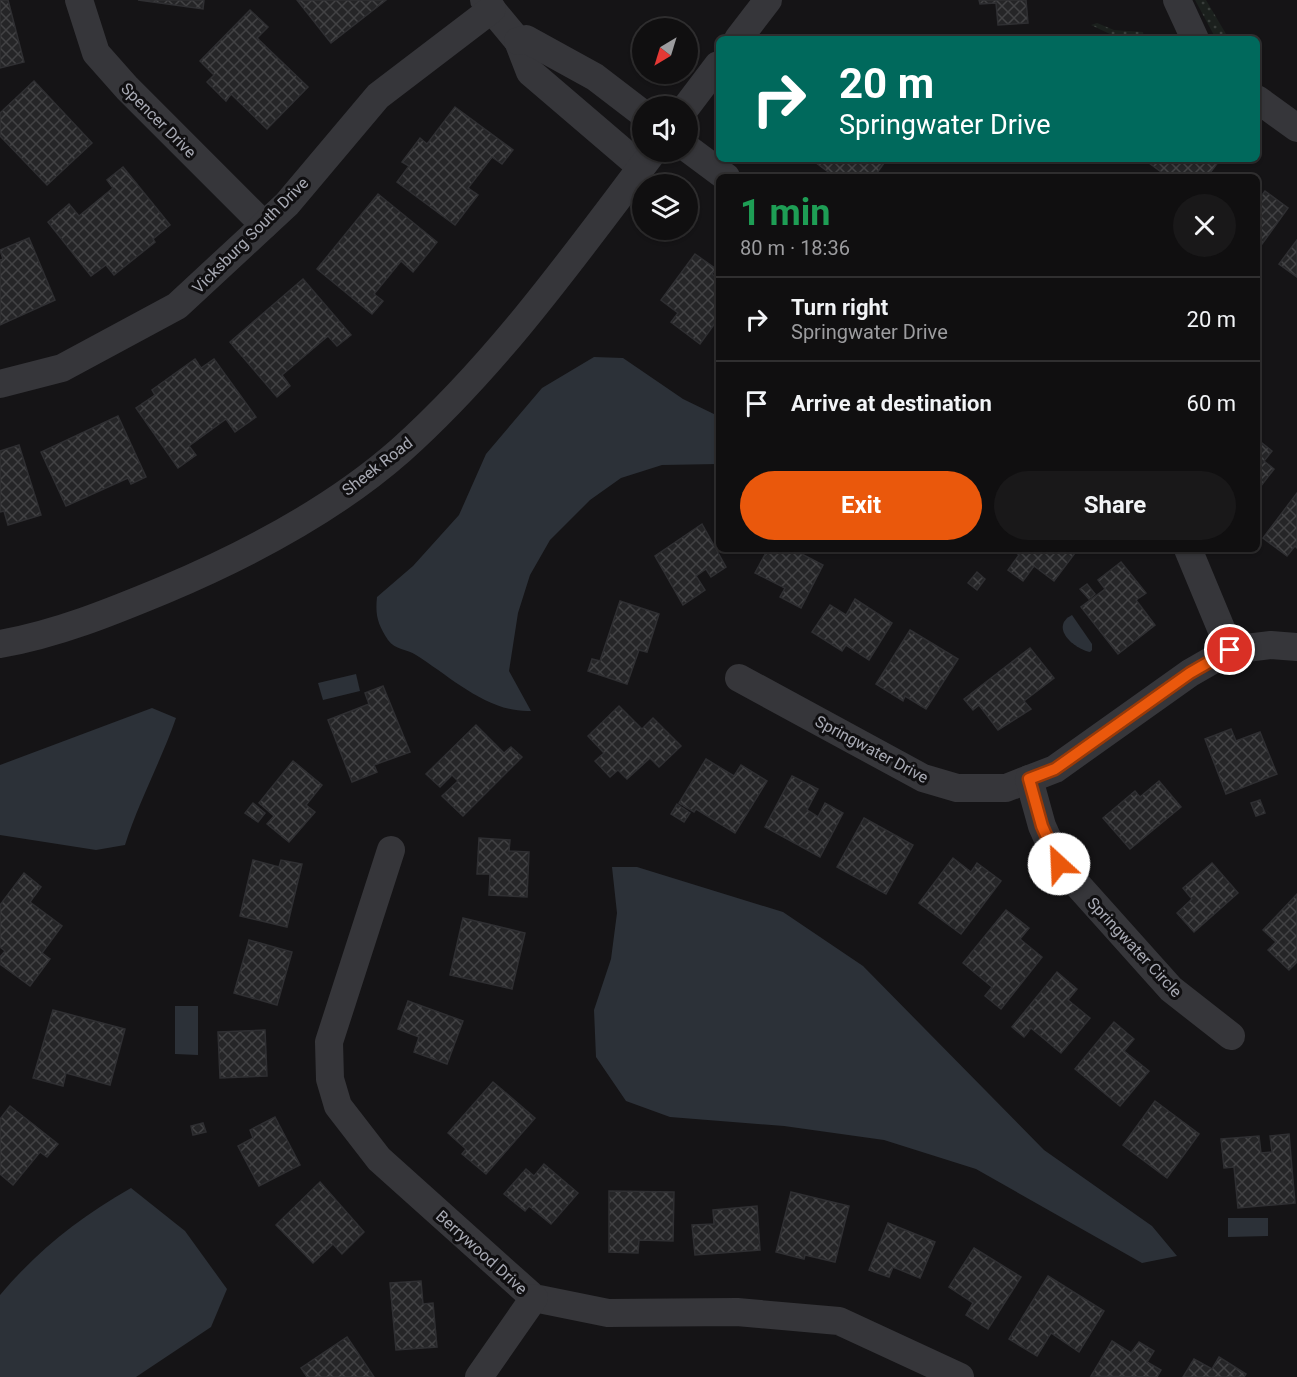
<!DOCTYPE html>
<html lang="en">
<head>
<meta charset="utf-8">
<style>
  :root { --surface:#100f10; --page:#191819; --text:#f1f3f6; --muted:#9c9c9f; --line:#302f30; --accent:#ea580c }
  body { margin:0; font-family:Roboto,sans-serif; background:var(--page); color:var(--text); height:100vh; display:flex; flex-direction:column; font-size:22px; white-space:nowrap }
  * { box-sizing:border-box; margin:0 }
  p { font-size:20px; color:var(--muted) }
  .icon { flex:none; width:33px; height:33px; fill:none; stroke:currentColor; stroke-width:2; stroke-linecap:round; stroke-linejoin:round }
  .map { position:relative; flex:1; overflow:hidden }
  .details { position:absolute; left:716px; top:174px; width:544px; height:378px; display:flex; flex-direction:column; background:var(--surface); border-radius:9px; box-shadow:0 2px 4px #0004,0 0 0 2px var(--line) }
  .details>* { flex:none }
  .guide { position:absolute; left:716px; top:36px; width:544px; height:126px; border-radius:9px; box-shadow:0 2px 4px #0004,0 0 0 2px var(--line); background:#00695c; color:#fff; overflow:hidden }
  .needle { width:39px; rotate:218deg }
  .buttons { position:absolute; left:632px; top:18px; display:grid; gap:12px }
  .buttons a { display:grid; place-items:center; width:66px; height:66px; border-radius:50%; background:var(--surface); box-shadow:0 2px 4px #0004,0 0 0 2px var(--line); font-size:30px }
  .pin { position:absolute; display:grid; place-items:center; width:51px; height:51px; color:#fff; margin:-26px; border:3px solid #fff; border-radius:50%; box-shadow:0 2px 6px #0007 }
  .me { position:absolute; width:66px; margin:-33px; rotate:335deg; stroke-linejoin:round; filter:drop-shadow(0 0 4px #0008) }
  .turn { display:flex; align-items:center; gap:21px; height:126px; padding:0 24px; font-size:27px }
  .turn .icon { width:78px; height:78px; stroke-width:2.5 }
  .turn b { display:block; font-size:42px; line-height:51px }
  .round { display:grid; place-items:center; flex:none; width:63px; height:63px; border-radius:32px; background:var(--page) }
  .summary { display:flex; align-items:center; justify-content:space-between; height:102px; padding:0 24px }
  h1 { font-size:36px; font-weight:700; line-height:45px; color:#1e9e55 }
  .cta { display:flex; gap:12px; margin-top:auto; padding:12px 24px }
  .cta a { flex:1; height:69px; border-radius:36px; background:var(--accent); color:#fff; font-size:24px; font-weight:700; line-height:69px; text-align:center }
  .cta a+a { background:var(--page); color:var(--text) }
  ul { padding:0; list-style:none }
  li { display:flex; align-items:center; gap:18px; height:84px; padding:0 24px; border-top:2px solid var(--line) }
  li div { flex:1 }
  li b { display:block; font-size:22px }
  li em { font-style:normal }
  .map>svg:first-child { display:block }
  .green { fill:url(#green-dots) }
  .water { fill:#2c3138 }
  .building { fill:url(#building-cross-hatch); stroke:#2f2f32; stroke-width:1.5 }
  .lines { fill:none; stroke-linecap:round; stroke-linejoin:round }
  .minor { stroke:#36363a; stroke-width:28 }
  .route-casing { stroke:#983908; stroke-width:15 }
  .route { stroke:#ea580c; stroke-width:10 }
  .labels { text-anchor:middle; stroke-width:6; stroke-linejoin:round; paint-order:stroke }
  .street-label { font-size:16px; fill:#a8aab4; stroke:#100f11 }
</style>
</head>
<body>
<div class="map">
<svg width="1297" height="1377" viewBox="0 0 1297 1377">
  <defs>
    <pattern id="green-dots" width="8" height="8" patternUnits="userSpaceOnUse" patternTransform="scale(1.5)"><rect width="8" height="8" fill="#1b201d"/><path d="M2 2h.1M6 6h.1" fill="none" stroke="#393e3b" stroke-width="1.8" stroke-linecap="round"/></pattern>
    <pattern id="building-cross-hatch" width="8" height="8" patternUnits="userSpaceOnUse" patternTransform="scale(1.5)"><rect width="8" height="8" fill="#252527"/><path d="M0 0l8 8M0 8l8-8" fill="none" stroke="#424244"/></pattern>
  </defs>
  <rect width="100%" height="100%" fill="#151416"/>
  <g class="green">
    <path d="M1195 0H1206L1229 39H1216Z"/>
    <path d="M1097 23 1114 30 1143 32 1144 38 1114 36 1091 25Z"/>
  </g>
  <g class="water">
    <path d="M594 357 623 358 683 399 718 416V464L662 465 621 478 590 500 550 540 530 575 518 613 509 671 531 711C488 713 451 677 416 655 407 649 395 650 388 640 378 624 375 616 377 597L413 566 459 515 486 454 542 388Z"/>
    <path d="M1072 615 1092 644V650L1090 652C1074 649 1049 627 1072 615Z"/>
    <path d="M356 674 360 691 323 700 318 683Z"/>
    <path d="M152 708 176 718C161 761 139 801 125 845L96 850 0 835V765Z"/>
    <path d="M612 867H637L783 912 863 966 1044 1150 1152 1226 1177 1256 1142 1263 976 1169 884 1140 784 1126 670 1117 626 1101 596 1057 594 1010 611 959 617 913Z"/>
    <path d="M175 1006H198V1055L175 1054Z"/>
    <path d="M131 1188 185 1231 227 1289 211 1327 136 1377H0V1295C39 1249 79 1218 131 1188Z"/>
    <path d="M1228 1218H1268V1236L1228 1237Z"/>
  </g>
  <g class="building">
    <path d="M0 0H8L24 62 0 68Z"/>
    <path d="M138 0H204L203 9Z"/>
    <path d="M297 0H386L331 43Z"/>
    <path d="M979 0H1026L1028 23 998 25 996 3 980 4Z"/>
    <path d="M250 10 268 27 257 38 308 87 267 129 231 94 226 101 207 82 214 75 200 61Z"/>
    <path d="M34 81 92 143 47 185 0 136V113Z"/>
    <path d="M455 107 513 150 502 164 492 157 468 188 478 195 455 225 397 182 409 166 402 162 420 138 427 144Z"/>
    <path d="M811 159H887L874 177H835Z"/>
    <path d="M1216 159 1219 161 1207 177H1168L1145 160Z"/>
    <path d="M123 167 170 225 153 239 155 242 114 275 106 265 91 276 48 222 69 204 79 216 113 188 107 180Z"/>
    <path d="M1265 191 1288 208 1257 251V202Z"/>
    <path d="M378 194 437 242 413 272 401 261 374 294 383 301 372 314 317 269Z"/>
    <path d="M29 238 55 300 0 325V260L3 259 0 250Z"/>
    <path d="M1297 240V277L1279 264Z"/>
    <path d="M695 254 716 269 712 274 718 279V319L700 344 671 322 678 313 661 300Z"/>
    <path d="M303 279 351 335 337 346 328 336 282 375 290 386 277 397 230 342Z"/>
    <path d="M195 359 201 368 214 359 256 417 235 432 226 419 189 446 196 455 178 468 136 408 155 395 152 390Z"/>
    <path d="M118 416 146 477 131 484 128 478 66 506 41 452Z"/>
    <path d="M1257 439 1272 451 1264 461 1274 469 1257 491Z"/>
    <path d="M19 445 41 515 8 525 4 511 0 512V451Z"/>
    <path d="M1297 493V548L1295 546 1287 556 1263 538Z"/>
    <path d="M702 524 726 567 711 577 706 569 696 576 705 590 683 605 655 556Z"/>
    <path d="M768 549H797L796 551 823 565 801 608 780 597 785 588 755 573Z"/>
    <path d="M1012 549H1078L1054 581 1034 566 1023 581 1008 570 1019 555Z"/>
    <path d="M1121 562 1146 593 1136 600 1155 625 1118 654 1081 607 1105 589 1098 580Z"/>
    <path d="M977 572 985 579 977 590 968 583Z"/>
    <path d="M1087 584 1095 594 1089 599 1080 589Z"/>
    <path d="M855 599 892 623 869 660 846 645 842 651 812 632 830 605 846 615Z"/>
    <path d="M620 601 659 614 647 652 639 650 627 684 588 671 592 659 600 661Z"/>
    <path d="M910 630 958 659 926 709 905 696 903 701 876 684Z"/>
    <path d="M1030 648 1054 678 1024 701 1031 709 998 730 979 705 973 710 964 699Z"/>
    <path d="M383 686 410 752 374 765 377 772 352 782 328 720 369 704 365 693Z"/>
    <path d="M619 706 642 729 653 718 681 746 659 767 650 758 627 779 618 770 610 777 595 761 604 753 588 736Z"/>
    <path d="M476 725 504 753 511 747 522 757 463 816 442 796 458 781 452 775 440 787 426 774Z"/>
    <path d="M1231 729 1236 741 1260 732 1277 774 1226 794 1205 739Z"/>
    <path d="M706 759 734 776 741 765 767 781 735 833 696 809 694 812 679 803Z"/>
    <path d="M293 761 322 785 306 805 315 812 289 842 267 824 274 816 259 803Z"/>
    <path d="M792 776 818 789 807 810 818 817 825 803 843 813 820 857 765 827Z"/>
    <path d="M1159 781 1181 807 1130 849 1103 818 1135 791 1140 797Z"/>
    <path d="M1260 800 1265 813 1256 816 1251 803Z"/>
    <path d="M253 803 265 813 258 822 245 813Z"/>
    <path d="M677 804 690 813 684 822 671 814Z"/>
    <path d="M864 818 913 845 886 894 837 867Z"/>
    <path d="M479 838 510 840 509 851 529 852 527 897 489 895 490 874H477Z"/>
    <path d="M953 858 971 872 977 863 1001 881 961 934 919 903Z"/>
    <path d="M253 860 279 867 281 860 302 864 287 927 240 916Z"/>
    <path d="M1212 863 1238 893 1194 932 1177 913 1192 899 1183 888Z"/>
    <path d="M24 873 41 887 30 902 62 926 42 953 50 959 30 986 0 964V957L5 951 0 947V905Z"/>
    <path d="M1297 894V962L1289 970 1268 950 1276 942 1263 930Z"/>
    <path d="M1006 910 1029 928 1020 939 1042 957 1001 1009 985 996 992 987 963 963Z"/>
    <path d="M463 918 525 933 512 989 450 975Z"/>
    <path d="M249 940 292 952 277 1005 234 993Z"/>
    <path d="M1057 972 1077 989 1068 1000 1090 1018 1061 1053 1031 1028 1024 1037 1012 1027Z"/>
    <path d="M408 1001 463 1021 447 1064 414 1052 419 1037 398 1029Z"/>
    <path d="M53 1010 125 1029 110 1085 66 1073 63 1086 33 1078Z"/>
    <path d="M1114 1022 1134 1039 1124 1051 1149 1071 1120 1106 1075 1069Z"/>
    <path d="M265 1030 267 1076 220 1078 218 1032Z"/>
    <path d="M493 1082 535 1118 486 1174 462 1154 466 1149 448 1133Z"/>
    <path d="M1155 1101 1199 1134 1167 1178 1123 1145Z"/>
    <path d="M10 1106 58 1144 47 1157 40 1152 13 1185 0 1174V1119Z"/>
    <path d="M275 1117 300 1165 259 1186 238 1146 253 1138 250 1130Z"/>
    <path d="M203 1123 206 1132 193 1135 191 1126Z"/>
    <path d="M1289 1134 1295 1203 1238 1208 1234 1167 1224 1168 1221 1139 1259 1136 1261 1153 1272 1152 1270 1136Z"/>
    <path d="M544 1164 578 1193 551 1224 529 1206 525 1211 504 1194 526 1169 534 1176Z"/>
    <path d="M320 1182 364 1232 342 1254 333 1244 313 1263 276 1225Z"/>
    <path d="M609 1191 674 1192 673 1241 639 1240 638 1253 609 1252Z"/>
    <path d="M791 1192 849 1206 835 1262 805 1255 804 1259 776 1252Z"/>
    <path d="M757 1206 760 1250 695 1255 692 1225 714 1224 713 1210Z"/>
    <path d="M888 1223 935 1242 920 1278 893 1267 889 1277 869 1270Z"/>
    <path d="M974 1248 1021 1277 988 1329 966 1315 973 1303 949 1287Z"/>
    <path d="M1048 1276 1104 1311 1079 1352 1051 1333 1037 1356 1009 1339Z"/>
    <path d="M421 1281 423 1304 433 1303 437 1347 396 1350 390 1283Z"/>
    <path d="M347 1337 374 1377H307L301 1368Z"/>
    <path d="M1112 1341 1131 1353 1139 1342 1154 1351 1147 1362 1161 1370 1157 1377 1091 1376Z"/>
    <path d="M1219 1357 1246 1374 1244 1377H1183L1194 1359 1212 1369Z"/>
  </g>
  <g class="lines">
    <g class="minor">
      <path d="M79 0 96 53 127 88 264 225"/>
      <path d="M484 0 518 41 530 72 641 167"/>
      <path d="M1177 0 1195 39"/>
      <path d="M738 39 768 0"/>
      <path d="M518 41 526 39 595 77 642 113"/>
      <path d="M1257 99 1297 128"/>
      <path d="M687 106 718 65"/>
      <path d="M687 148 726 177"/>
      <path d="M0 384 62 368 177 306 287 204 378 96 492 9"/>
      <path d="M1188 549 1230 650"/>
      <path d="M0 644C57 634 111 612 164 590 247 555 333 510 401 450 499 362 574 256 653 152"/>
      <path d="M739 678 923 778 957 788H1006L1055 769 1190 673 1230 650 1271 645 1297 647"/>
      <path d="M1029 779 1042 826 1059 864 1171 989 1231 1036"/>
      <path d="M391 850 329 1042 330 1079 338 1106 379 1159 534 1298 608 1313 737 1312 839 1321 960 1377"/>
      <path d="M479 1377 534 1298"/>
    </g>
  </g>
  <g class="lines">
    <defs>
      <path id="route" d="M1059 864 1042 826 1029 779 1055 769 1190 673 1230 650"/>
    </defs>
    <use href="#route" class="route-casing"/>
    <use href="#route" class="route"/>
  </g>
  <g class="labels">
    <g class="street-label">
      <text transform="translate(159 120) rotate(45)" y="6">Spencer Drive</text>
      <text transform="translate(250 235) rotate(-45)" y="6">Vicksburg South Drive</text>
      <text transform="translate(377 466) rotate(-38)" y="6">Sheek Road</text>
      <text transform="translate(872 749) rotate(28)" y="6">Springwater Drive</text>
      <text transform="translate(1135 947) rotate(47)" y="6">Springwater Circle</text>
      <text transform="translate(482 1252) rotate(42)" y="6">Berrywood Drive</text>
    </g>
  </g>
</svg>
<div class="buttons">
<a><svg class="needle" viewBox="-14 -14 28 28"><path d="M0-13l5 13h-10z" fill="#e53935"/><path d="M0 13l5-13h-10z" fill="#9c9c9f"/></svg></a>
<a><svg class="icon" aria-label="sound" viewBox="0 0 24 24"><path d="M4 9h4l5-4v14l-5-4H4zM17 9q2 3 0 6"/></svg></a>
<a><svg class="icon" aria-label="layers" viewBox="0 0 24 24"><path d="M12 4l9 5-9 5-9-5zM3 14l9 5 9-5"/></svg></a>
</div>
<div class="pin" style="left:1230px;top:650px;background:#d93025"><svg class="icon" aria-label="arrive" viewBox="0 0 24 24"><path d="M6 21V4h12l-3 4 3 4H6"/></svg></div>
<svg class="me" style="left:1059px;top:864px" viewBox="-20 -20 40 40"><circle r="19" fill="#fff"/><path d="M0-13L10 11 0 6-10 11z" fill="#ea580c"/></svg>
<div class="guide">
<div class="turn"><svg class="icon" aria-label="right" viewBox="0 0 24 24"><path d="M7 20v-9h11M14 6l5 5-5 5"/></svg><div><b>20 m</b>Springwater Drive</div></div>
</div>
<section class="details">
<div class="summary"><div><h1>1 min</h1><p>80 m · 18:36</p></div><a class="round"><svg class="icon" aria-label="close" viewBox="0 0 24 24"><path d="M6 6l12 12M18 6L6 18"/></svg></a></div>
<ul>
<li><svg class="icon" aria-label="right" viewBox="0 0 24 24"><path d="M7 20v-9h11M14 6l5 5-5 5"/></svg><div><b>Turn right</b><p>Springwater Drive</p></div><em>20 m</em></li>
<li><svg class="icon" aria-label="arrive" viewBox="0 0 24 24"><path d="M6 21V4h12l-3 4 3 4H6"/></svg><div><b>Arrive at destination</b></div><em>60 m</em></li>
</ul>
<div class="cta"><a>Exit</a><a>Share</a></div>
</section>
</div>
</body>
</html>
